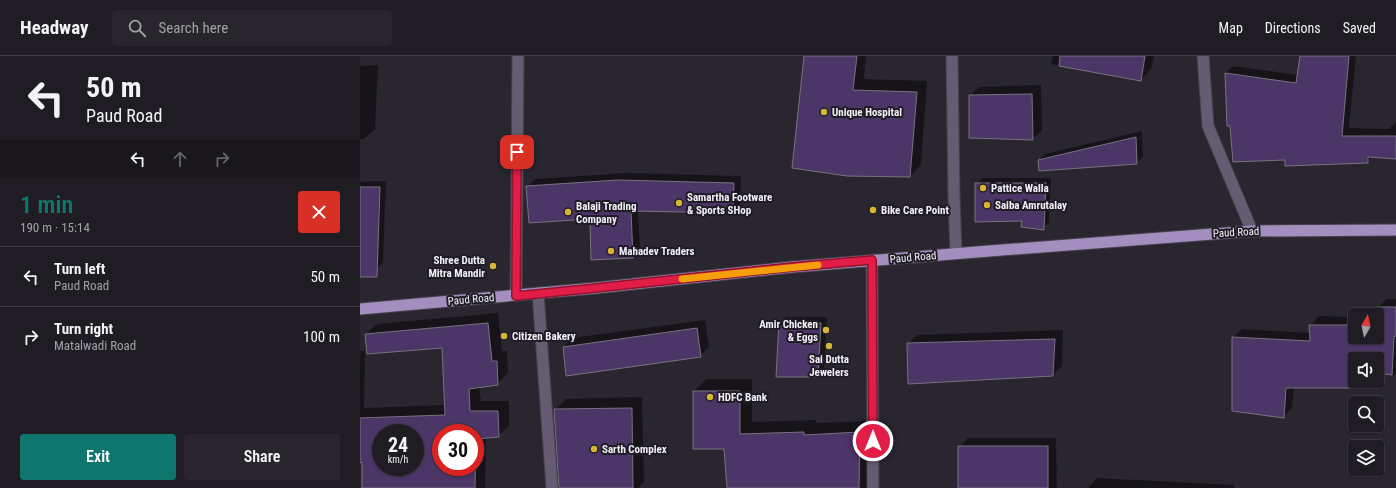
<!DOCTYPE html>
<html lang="en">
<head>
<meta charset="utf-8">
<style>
  :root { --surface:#201c24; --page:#28252c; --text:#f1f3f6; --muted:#a2a1a6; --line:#3d3a41; --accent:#0f766e }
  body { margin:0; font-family:"Roboto Condensed",sans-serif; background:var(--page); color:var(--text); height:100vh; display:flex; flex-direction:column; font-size:15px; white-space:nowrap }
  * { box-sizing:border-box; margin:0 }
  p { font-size:13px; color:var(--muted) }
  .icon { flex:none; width:22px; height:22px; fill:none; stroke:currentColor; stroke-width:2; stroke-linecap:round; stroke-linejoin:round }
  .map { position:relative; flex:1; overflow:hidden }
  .drawer { display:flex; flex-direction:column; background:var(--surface); width:360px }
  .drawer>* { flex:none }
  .hud { background:#201c24; color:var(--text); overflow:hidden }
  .needle { width:26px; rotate:9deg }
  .tools { position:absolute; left:988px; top:252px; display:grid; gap:8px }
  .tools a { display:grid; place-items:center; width:36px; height:36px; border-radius:4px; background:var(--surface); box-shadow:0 1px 3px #0004,0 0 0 1px var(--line); font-size:20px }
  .speed { position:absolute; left:12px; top:368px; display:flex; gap:8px; font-size:20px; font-weight:700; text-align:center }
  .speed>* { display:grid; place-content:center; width:52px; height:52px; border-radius:50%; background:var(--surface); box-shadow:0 1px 3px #0004,0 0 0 1px var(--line); line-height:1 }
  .speed small { font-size:10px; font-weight:400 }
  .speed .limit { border:6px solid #d22; background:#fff; color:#111 }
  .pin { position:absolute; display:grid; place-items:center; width:34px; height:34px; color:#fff; margin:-17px; border-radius:8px; box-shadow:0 2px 6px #0006 }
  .me { position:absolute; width:44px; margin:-22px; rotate:0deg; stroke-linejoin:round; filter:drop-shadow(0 0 3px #0008) }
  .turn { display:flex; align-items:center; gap:14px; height:84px; padding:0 20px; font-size:18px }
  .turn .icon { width:52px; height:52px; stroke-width:2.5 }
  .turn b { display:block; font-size:28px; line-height:34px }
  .lanes { display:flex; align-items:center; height:38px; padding:0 20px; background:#0003; justify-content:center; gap:20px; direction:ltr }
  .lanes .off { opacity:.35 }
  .round { display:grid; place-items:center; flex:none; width:42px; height:42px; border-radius:4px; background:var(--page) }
  .head { display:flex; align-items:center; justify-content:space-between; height:68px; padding:0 20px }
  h1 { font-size:24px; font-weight:600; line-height:30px; color:var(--accent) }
  .cta { display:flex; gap:8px; margin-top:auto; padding:8px 20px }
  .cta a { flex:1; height:46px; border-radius:4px; background:var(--accent); color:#fff; font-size:16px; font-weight:600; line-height:46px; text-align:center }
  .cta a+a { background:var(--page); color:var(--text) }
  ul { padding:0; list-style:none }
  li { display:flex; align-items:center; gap:12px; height:60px; padding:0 20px; border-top:1px solid var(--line) }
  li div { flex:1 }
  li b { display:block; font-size:15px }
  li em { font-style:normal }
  header { display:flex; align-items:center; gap:24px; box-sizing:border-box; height:56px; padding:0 20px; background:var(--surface); border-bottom:1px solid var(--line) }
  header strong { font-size:19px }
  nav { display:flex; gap:22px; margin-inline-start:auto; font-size:14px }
  .search { width:280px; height:36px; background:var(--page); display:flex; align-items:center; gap:10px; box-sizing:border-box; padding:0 14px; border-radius:4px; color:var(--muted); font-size:15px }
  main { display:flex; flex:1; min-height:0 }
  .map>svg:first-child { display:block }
  .shadow { fill:#0007; fill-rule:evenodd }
  .building { fill:#4c3567; stroke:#78737f; fill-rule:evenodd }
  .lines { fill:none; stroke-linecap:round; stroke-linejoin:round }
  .minor-casing { stroke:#46424c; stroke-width:13 }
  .primary-casing { stroke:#46424c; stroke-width:13 }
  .minor { stroke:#655c73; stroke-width:11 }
  .primary { stroke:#a38ebf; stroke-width:11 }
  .route-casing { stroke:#92132f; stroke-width:10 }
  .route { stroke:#e11d48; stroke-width:7 }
  .slow { stroke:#f59e0b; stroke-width:7 }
  .poi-dot { fill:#d6b534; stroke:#201c26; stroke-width:1.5 }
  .labels { text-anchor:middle; stroke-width:4; stroke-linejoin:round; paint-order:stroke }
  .poi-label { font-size:11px; font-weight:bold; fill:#f2f0f6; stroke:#201c26; text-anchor:start }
  .street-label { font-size:11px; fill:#f2f0f6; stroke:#201c26 }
</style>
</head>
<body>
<header>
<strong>Headway</strong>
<div class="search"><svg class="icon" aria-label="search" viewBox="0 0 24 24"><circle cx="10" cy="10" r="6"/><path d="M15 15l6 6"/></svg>Search here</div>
<nav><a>Map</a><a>Directions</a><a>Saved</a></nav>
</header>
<main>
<section class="drawer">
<div class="hud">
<div class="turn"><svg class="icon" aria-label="left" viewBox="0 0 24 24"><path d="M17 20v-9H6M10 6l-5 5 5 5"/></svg><div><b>50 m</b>Paud Road</div></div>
<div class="lanes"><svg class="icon" aria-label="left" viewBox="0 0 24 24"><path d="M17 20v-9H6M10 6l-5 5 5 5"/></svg><svg class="icon off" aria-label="ahead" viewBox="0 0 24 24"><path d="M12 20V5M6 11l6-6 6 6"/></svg><svg class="icon off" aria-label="right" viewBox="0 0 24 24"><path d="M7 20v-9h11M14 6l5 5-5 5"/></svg></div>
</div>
<div class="head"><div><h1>1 min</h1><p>190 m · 15:14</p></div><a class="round" style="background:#d93025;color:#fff"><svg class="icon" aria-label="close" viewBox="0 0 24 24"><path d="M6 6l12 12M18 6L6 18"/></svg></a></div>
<ul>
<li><svg class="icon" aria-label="left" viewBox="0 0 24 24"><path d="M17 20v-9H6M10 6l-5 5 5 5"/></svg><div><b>Turn left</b><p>Paud Road</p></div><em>50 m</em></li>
<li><svg class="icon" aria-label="right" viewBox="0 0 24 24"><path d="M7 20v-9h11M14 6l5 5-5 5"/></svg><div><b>Turn right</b><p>Matalwadi Road</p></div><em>100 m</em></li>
</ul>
<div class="cta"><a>Exit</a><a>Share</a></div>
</section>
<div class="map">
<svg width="1036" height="432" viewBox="0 0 1036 432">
  <rect width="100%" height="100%" fill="#2a2630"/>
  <g class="shadow">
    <path d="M445 0H506L504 23 567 25 561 109 550 120Z"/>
    <path d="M693 0H794L791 13 781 24 691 8Z"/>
    <path d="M941 0H996L989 72 1029 73 1036 66V102L1013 100 1008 106 926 103 866 17 873 10 938 19Z"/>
    <path d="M18 9 15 73 4 83H0V10Z"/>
    <path d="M681 29 682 74 673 83 610 40 619 31Z"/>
    <path d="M782 75 783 101 776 107 679 104 685 98Z"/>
    <path d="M266 117 381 120 380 149 373 156 278 154 280 193 273 201 231 162 167 131 175 123Z"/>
    <path d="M622 122H691L689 167 683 172 663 164 616 128Z"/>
    <path d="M26 125 23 206 17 213H0V126Z"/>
    <path d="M1027 243H1036V319L1017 316V303H995V325H1013L1007 331H934L932 352 924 360 873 282 882 273 951 277V269L959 260 995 261V281H1017L1018 251Z"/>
    <path d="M138 257 142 295H147L148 317 137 328 119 331 121 345H149V370L138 380 126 381 125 432H3V405L0 406V295H5L4 352 85 349 83 291 6 278 17 268ZM21 377H55V411H21ZM81 377H115V411H81Z"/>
    <path d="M426 261H467L464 314 458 320 420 267Z"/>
    <path d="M345 264 349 291 340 300 204 291 212 282Z"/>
    <path d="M703 274 702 310 693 319 548 288 557 279Z"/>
    <path d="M346 323H392V366L456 364V367L512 365 510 432H365L367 430 365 392 334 335Z"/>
    <path d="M282 341 284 426 278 432H200L195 354 206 343Z"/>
    <path d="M608 382H696L697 432H599V391Z"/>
    <path d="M737 422 874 429V432H728Z"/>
  </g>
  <g class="building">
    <path d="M444 0H497L493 34 557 36 550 121 487 120 432 112Z"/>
    <path d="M700 0H785L781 25 699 10Z"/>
    <path d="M940 0H989L982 80H1036V103L1008 101V107L925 110V104L873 106 870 70H867L865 17 936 27Z"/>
    <path d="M672 38 673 84 609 82V39Z"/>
    <path d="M776 81 777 108 679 115 678 104Z"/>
    <path d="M258 124 374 127 373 157 271 155 273 202 231 204 230 163 169 167 166 130Z"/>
    <path d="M615 127H686L684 174 661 171 662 165 615 166Z"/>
    <path d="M0 131H20L17 221H0Z"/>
    <path d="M1017 251H1036V280L1034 281 1032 319 1017 317V303H995V325H1007V332H926L924 362 872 355V281L950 285 949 269H995V281H1017Z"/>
    <path d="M419 266 461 267 458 321H416Z"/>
    <path d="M128 267 132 305H137L138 329 109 333 110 355H138L139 381 116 383 115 432H2V406L0 407V362L85 359 82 292 7 298 5 278ZM21 377H55V411H21ZM81 377H115V411H81Z"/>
    <path d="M337 272 341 301 206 320 203 291Z"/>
    <path d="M695 283 693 320 548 328 547 287Z"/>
    <path d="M333 335H380V378L444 376V379L500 376 499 432H367L364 393H333Z"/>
    <path d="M272 352 273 432H199L194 353Z"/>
    <rect x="598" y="390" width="90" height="42"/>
  </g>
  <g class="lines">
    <defs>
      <g id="minor">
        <path d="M592 0 594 140 596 197"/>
        <path d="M843 0 848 70 892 175"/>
        <path d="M512 204 513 432"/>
        <path d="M178 237 192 432"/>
        <path d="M156 239 158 0"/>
      </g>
      <path id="primary" d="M0 253 236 232 432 211 629 195 892 175 1036 174"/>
    </defs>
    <use href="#minor" class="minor-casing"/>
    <use href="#primary" class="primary-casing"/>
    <use href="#minor" class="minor"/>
    <use href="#primary" class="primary"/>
  </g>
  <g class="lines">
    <defs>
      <path id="route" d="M157 96 156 240 236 232 432 211 512 204 513 385"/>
    </defs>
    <use href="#route" class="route-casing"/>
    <use href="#route" class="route"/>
    <path class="slow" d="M322 223 458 209"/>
  </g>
  <g class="poi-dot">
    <circle cx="464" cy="56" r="4"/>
    <circle cx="623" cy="132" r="4"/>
    <circle cx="319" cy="147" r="4"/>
    <circle cx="627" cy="149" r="4"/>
    <circle cx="513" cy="154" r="4"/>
    <circle cx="208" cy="156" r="4"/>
    <circle cx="251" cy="195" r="4"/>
    <circle cx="133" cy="210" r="4"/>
    <circle cx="466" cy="274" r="4"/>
    <circle cx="144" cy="280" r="4"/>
    <circle cx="469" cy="290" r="4"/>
    <circle cx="350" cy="341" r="4"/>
    <circle cx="234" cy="393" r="4"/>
  </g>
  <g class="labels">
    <g class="poi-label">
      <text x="472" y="60">Unique Hospital</text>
      <text x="631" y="136">Pattice Walla</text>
      <text x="327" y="145">Samartha Footware<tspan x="327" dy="13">&amp; Sports SHop</tspan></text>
      <text x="635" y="153">Saiba Amrutalay</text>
      <text x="216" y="154">Balaji Trading<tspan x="216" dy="13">Company</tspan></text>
      <text x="521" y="158">Bike Care Point</text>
      <text x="259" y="199">Mahadev Traders</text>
      <text x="125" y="208" text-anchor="end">Shree Dutta<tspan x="125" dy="13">Mitra Mandir</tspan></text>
      <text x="458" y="272" text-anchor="end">Amir Chicken<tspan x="458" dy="13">&amp; Eggs</tspan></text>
      <text x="152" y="284">Citizen Bakery</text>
      <text x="469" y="307" text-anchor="middle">Sai Dutta<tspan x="469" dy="13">Jewelers</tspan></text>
      <text x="358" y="345">HDFC Bank</text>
      <text x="242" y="397">Sarth Complex</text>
    </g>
    <g class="street-label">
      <text transform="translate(876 176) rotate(-3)" y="4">Paud Road</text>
      <text transform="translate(553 201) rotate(-5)" y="4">Paud Road</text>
      <text transform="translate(111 243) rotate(-5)" y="4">Paud Road</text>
    </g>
  </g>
</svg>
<div class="tools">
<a><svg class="needle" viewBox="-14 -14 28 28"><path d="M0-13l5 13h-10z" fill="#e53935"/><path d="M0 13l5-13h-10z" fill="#a2a1a6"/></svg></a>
<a><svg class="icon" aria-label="sound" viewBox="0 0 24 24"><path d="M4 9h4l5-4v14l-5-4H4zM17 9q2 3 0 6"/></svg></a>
<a><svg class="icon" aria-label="search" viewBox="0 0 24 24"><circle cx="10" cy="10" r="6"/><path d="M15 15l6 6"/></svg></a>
<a><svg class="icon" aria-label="layers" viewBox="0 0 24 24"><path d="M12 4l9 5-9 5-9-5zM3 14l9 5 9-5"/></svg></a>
</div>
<div class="speed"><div>24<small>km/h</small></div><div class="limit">30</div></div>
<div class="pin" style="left:157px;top:96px;background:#d93025"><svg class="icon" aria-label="arrive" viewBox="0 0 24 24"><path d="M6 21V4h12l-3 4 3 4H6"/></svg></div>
<svg class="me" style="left:513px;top:385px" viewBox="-20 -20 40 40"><circle r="17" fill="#e11d48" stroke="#fff" stroke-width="3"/><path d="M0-11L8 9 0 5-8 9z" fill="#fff"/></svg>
</div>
</main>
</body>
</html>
